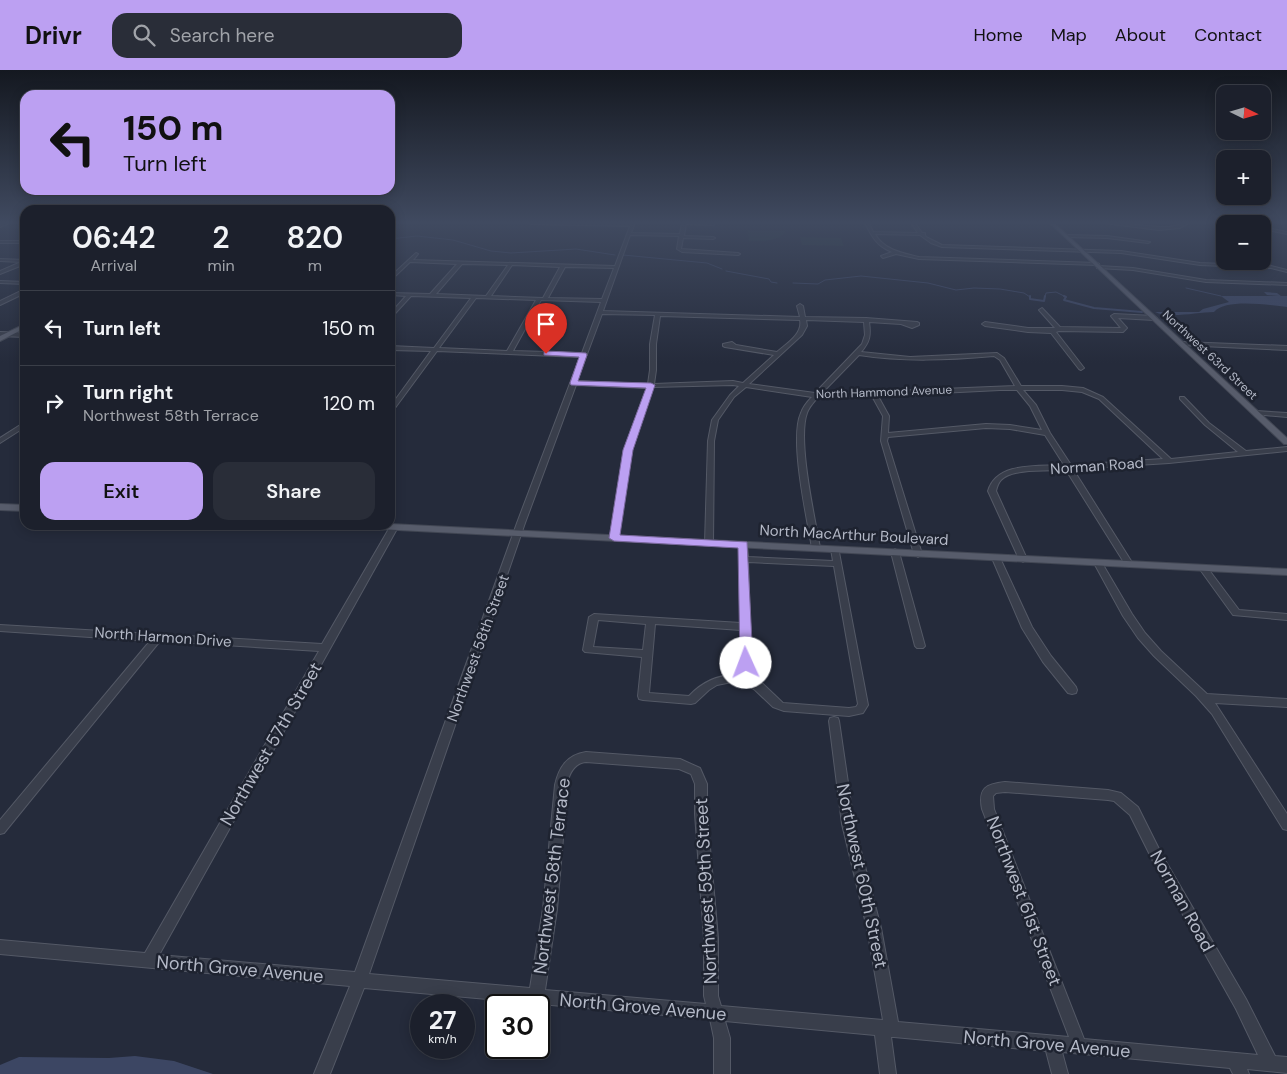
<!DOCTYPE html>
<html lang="en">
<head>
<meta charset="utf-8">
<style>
  :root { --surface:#1c202c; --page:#292d38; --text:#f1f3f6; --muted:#a0a3a9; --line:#3a3e48; --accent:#bca0f2 }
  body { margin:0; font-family:"DM Sans",sans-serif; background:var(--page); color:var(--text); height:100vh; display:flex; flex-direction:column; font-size:19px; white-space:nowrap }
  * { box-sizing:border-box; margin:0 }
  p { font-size:16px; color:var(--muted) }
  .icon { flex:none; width:28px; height:28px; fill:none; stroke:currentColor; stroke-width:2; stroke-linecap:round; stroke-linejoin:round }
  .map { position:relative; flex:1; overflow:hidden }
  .sheet { position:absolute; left:20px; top:135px; width:375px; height:325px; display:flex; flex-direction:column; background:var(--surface); border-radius:15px; box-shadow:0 2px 12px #0003,0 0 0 1px var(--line) }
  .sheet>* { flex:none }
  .guide { position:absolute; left:20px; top:20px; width:375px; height:105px; border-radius:15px; box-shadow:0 2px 12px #0003,0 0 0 1px var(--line); background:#bca0f2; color:#111; overflow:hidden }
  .needle { width:32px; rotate:95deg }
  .fabs { position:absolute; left:1216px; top:15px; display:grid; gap:10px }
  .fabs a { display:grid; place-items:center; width:55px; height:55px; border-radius:10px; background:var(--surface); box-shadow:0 2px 12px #0003,0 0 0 1px var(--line); font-size:25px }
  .speed { position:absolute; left:410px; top:924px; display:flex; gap:10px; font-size:25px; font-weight:700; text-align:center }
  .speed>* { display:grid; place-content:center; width:65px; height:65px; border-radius:50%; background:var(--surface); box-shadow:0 2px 12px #0003,0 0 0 1px var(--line); line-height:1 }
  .speed small { font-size:12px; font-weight:400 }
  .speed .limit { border:2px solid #111; border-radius:8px; background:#fff; color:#111 }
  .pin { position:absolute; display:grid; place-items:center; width:42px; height:42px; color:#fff; margin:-51px -21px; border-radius:50% 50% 50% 0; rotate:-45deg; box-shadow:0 0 5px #0007 }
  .pin .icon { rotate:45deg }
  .me { position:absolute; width:55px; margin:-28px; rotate:358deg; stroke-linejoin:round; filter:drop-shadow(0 0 4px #0008) }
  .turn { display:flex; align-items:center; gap:18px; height:105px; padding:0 20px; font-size:22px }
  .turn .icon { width:65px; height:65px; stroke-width:2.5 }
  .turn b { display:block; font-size:35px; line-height:42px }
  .eta { display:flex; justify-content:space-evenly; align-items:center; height:85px; text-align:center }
  .eta b { font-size:30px; font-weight:600; line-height:35px }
  .action { display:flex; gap:10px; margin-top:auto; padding:10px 20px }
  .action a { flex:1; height:58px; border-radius:15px; background:var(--accent); color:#111; font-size:20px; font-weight:600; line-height:58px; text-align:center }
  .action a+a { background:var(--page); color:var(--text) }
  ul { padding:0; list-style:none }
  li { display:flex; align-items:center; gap:15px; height:75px; padding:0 20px; border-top:1px solid var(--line) }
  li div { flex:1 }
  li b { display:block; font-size:19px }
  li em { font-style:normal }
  header { display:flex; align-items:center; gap:30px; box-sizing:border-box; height:70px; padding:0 25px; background:var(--accent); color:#111 }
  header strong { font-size:24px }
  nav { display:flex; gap:28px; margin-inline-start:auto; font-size:18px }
  .search { width:350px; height:45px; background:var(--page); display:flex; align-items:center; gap:12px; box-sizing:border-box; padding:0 18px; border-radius:15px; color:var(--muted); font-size:19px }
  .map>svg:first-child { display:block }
  .green { fill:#28383d }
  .water { fill:#3c4663 }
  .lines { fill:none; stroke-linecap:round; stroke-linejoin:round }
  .stream-far1 { stroke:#3c4663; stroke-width:1 }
  .stream { stroke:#3c4663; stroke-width:2 }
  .minor-casing { stroke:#545966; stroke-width:2 }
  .major-casing { stroke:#424754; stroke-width:2 }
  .minor { fill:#393e4b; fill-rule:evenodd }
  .major { fill:#575c6b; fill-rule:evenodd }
  .route { fill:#bca0f2; stroke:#7a689d }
  .labels { text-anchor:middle; stroke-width:5; stroke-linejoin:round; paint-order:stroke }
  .far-street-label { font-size:12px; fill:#b4b9c7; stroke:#1e2330 }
  .street-label { font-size:15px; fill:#b4b9c7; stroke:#1e2330 }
  .near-street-label { font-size:18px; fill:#b4b9c7; stroke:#1e2330 }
</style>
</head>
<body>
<header>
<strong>Drivr</strong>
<div class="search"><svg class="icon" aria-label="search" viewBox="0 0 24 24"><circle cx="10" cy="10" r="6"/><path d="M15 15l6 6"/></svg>Search here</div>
<nav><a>Home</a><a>Map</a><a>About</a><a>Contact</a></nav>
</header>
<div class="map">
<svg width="1287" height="1004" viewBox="0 0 1287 1004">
  <rect width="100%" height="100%" fill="#252b3b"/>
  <g class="green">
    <path d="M748 160 785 161V163C777 172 761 171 749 171Z"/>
    <path d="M800 167 841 168 844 176 802 175Z"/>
  </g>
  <g class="water">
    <path d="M1264 222 1277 223 1281 226H1287V237C1270 235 1225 228 1214 242 1198 242 1169 249 1155 242H1199L1203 239 1229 232 1221 226H1279L1267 225Z"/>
    <path d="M135 986 174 991 213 1004H0V995L19 987 109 988Z"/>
  </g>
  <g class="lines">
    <g class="stream-far1">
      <path d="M390 169 417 166 453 170 491 181 511 183 576 179 615 185"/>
      <path d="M623 185 707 193 722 199"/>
      <path d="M726 201 769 209 771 212 777 213"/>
      <path d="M793 213 818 214 825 210 861 206 928 213 956 220 974 218 1000 219 1024 223 1030 227"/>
      <path d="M1186 218 1221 226"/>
      <path d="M1045 227 1046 223 1056 222 1066 227"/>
    </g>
    <g class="stream">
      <path d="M1030 226V229L1044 231 1045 226"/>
      <path d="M1064 226 1066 227 1064 230 1094 238 1142 242"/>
    </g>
    <defs>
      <g id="minor">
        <path d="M5 153H9L0 157V155Z"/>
        <path d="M530 153 631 154 635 153 631 163 680 164 682 153H713L714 155 686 154 684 166 713 167 715 168 713 169 683 168 681 179 738 183 740 184 738 185 682 182 677 179 679 166 630 165 603 241 800 247 797 236 800 234 803 236 805 247 866 248 917 252 919 253V255L912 258 901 254 869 252C871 265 870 272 861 282L910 287 997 283 1004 288 1021 316H1062L1083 318 1103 327 1171 389 1238 382 1205 355 1180 329V327H1184L1209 353 1246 381 1287 377V381L1169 393 1073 399 1133 494 1129 497 1125 494 1066 400C1050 401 1012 398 1001 410 998 413 997 417 996 421L1027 489 1023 492 1019 489 988 421C997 391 1039 397 1064 395L1045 365 1010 359 986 358 888 367 887 371 922 484 918 487 914 484 881 371 883 346 872 326 818 327C814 332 809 337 807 343 797 370 815 448 820 478L816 481 812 478C807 448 789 369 801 343 803 337 808 331 812 327L746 317 734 327 718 350 714 371 713 473 709 476 705 473 708 371 712 350 730 325 739 316 733 315 653 317 632 380 618 468 614 470 610 468 624 380 647 318 576 315 525 453 369 904 530 918 543 839 555 715C559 697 567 685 586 682L680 689 700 698 707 714V744L718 868V926L721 936 883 950 867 858 842 754 829 651 830 648 834 647 838 648 839 651 854 754 881 858 898 952 1069 967 982 739C978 718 986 714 1005 712L1108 720 1121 723 1138 737 1162 785 1246 929 1275 986 1287 987V1003L1247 999 1249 1004H1233L1230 998 1062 982 1068 1004H1052L1046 981 894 967H891L896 1004H880L875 965 725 951 730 968V1004H714V968L710 949 540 934 535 935 531 933 364 918 330 1004H314L350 916 0 884V870L145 883 319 581 160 571 4 763 0 764V750L150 571 0 561V555L322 574 390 457 394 455 398 457 159 885 355 902 517 453 580 287 437 281 392 342 390 343V337L431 281 390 280V276L434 278 471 228 411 226 390 249V244L406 226 390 225V223L430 224 457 194 410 192 390 211V207L416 183 418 184 413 190 615 196 630 156 532 154ZM462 194 508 195 486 226 436 224ZM512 195 560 197 543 228 491 226ZM565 197 614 198 602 229 548 228ZM476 228 536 230 507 281 439 278ZM541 230 601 232 582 283 513 281ZM602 244 655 245 650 274V300L648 314 577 311ZM660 246 800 250C803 264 786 274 777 282L736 275 732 272 723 274V276L725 277 774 285 743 313 733 311 654 314 656 300V274ZM806 250 864 252 865 265 862 274 815 323 749 314 802 265 807 256ZM859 285C904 292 948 290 994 286L1000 290 1015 316 821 324ZM1000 320H1017L1030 336 1042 360 1010 355 986 354 888 363 889 346 878 326ZM1023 320H1062L1082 322 1099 329 1163 389 1071 395 1050 363 1036 335ZM586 692 679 699 691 704 695 714V744L704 868V926L706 934 545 920 557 839 568 710C571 700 576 693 586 692ZM1005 722 1108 730 1114 731 1130 745 1154 793 1236 939 1258 985 1084 969 994 739 993 726 996 723Z"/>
        <path d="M865 153H869L873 162 918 163 911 153H915L922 163H925V165L926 167 942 175 1121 181 1200 193 1271 196 1287 200V202L1271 198 1200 195 1121 183 942 177 931 173 920 165 875 164C884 180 902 183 919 187L1097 193 1099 194 1097 195 919 189 896 184 883 188 881 186 892 182C877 176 872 167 865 153Z"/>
        <path d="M1104 153H1115L1159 157H1170L1185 153H1189L1180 158 1159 160Z"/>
        <path d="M1262 157 1287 162V164L1262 159Z"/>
        <path d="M1066 165 1107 166 1150 172 1148 173 1107 168 1065 167Z"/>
        <rect x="0" y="171" width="25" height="2"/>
        <path d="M0 189 25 190V194L0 204V201L21 192 0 191Z"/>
        <path d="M1099 196 1133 198 1206 210 1287 213V215L1206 212 1133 200 1097 198V197Z"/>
        <path d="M0 211 25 212V214L0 213Z"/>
        <path d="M23 220H25V223L0 235V231Z"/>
        <path d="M1042 238 1060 257 1121 258 1111 246 1114 244 1154 246 1157 248 1154 250 1118 248 1127 258 1123 262 1059 261 1056 262 1084 298 1081 300 1079 299 1051 263 1028 262 985 256 982 254 985 252 1028 258H1055L1039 240Z"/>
        <path d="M0 262 25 263V267L0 266Z"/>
        <path d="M1182 272 1287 276V280L1180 275V273Z"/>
        <path d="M1256 341 1287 343V347L1254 344V342Z"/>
        <path d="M25 352V357L0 373V368Z"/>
        <path d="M743 472 747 475 748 487 833 491 831 479 832 477H838L868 635 863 643 849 646 784 641 773 637 755 620 748 615 741 613 732 612 717 615 709 620 695 633 691 634 643 630 639 629 638 626 642 587 585 582 583 580 589 547 594 544 741 553 739 475ZM748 492 834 496 858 634 856 637 849 638 783 633 763 614 752 609ZM598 550 646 554 643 580 593 577ZM655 554 741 560 742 606C721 603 703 611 689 626L649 623Z"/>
        <path d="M895 479 899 482 925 576 923 578H917L915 576 891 482Z"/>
        <path d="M996 485 1000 488 1032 557 1051 586 1076 617 1077 620 1076 623 1072 624 1068 623 1043 592 1022 558 992 488Z"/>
        <path d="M1098 490 1102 493 1132 544 1145 563 1161 581 1207 624 1287 629V637L1215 633 1287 744V760L1283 759 1212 644 1196 626 1154 586 1138 568 1123 546 1094 493Z"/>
        <path d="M1203 495 1206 496 1239 540 1287 544V550L1233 545 1199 498Z"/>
      </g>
      <g id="major">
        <path d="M1050 153H1054L1287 368V374H1284Z"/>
        <path d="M25 254V258L0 271V266Z"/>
        <path d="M0 434 25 435V441L0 440Z"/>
        <path d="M390 454 1287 499V505L359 458 354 455Z"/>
      </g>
    </defs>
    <use href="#minor" class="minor-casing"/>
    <use href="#major" class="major-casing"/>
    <use href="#minor" class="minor"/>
    <use href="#major" class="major"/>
  </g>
  <linearGradient id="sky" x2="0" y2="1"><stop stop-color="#141820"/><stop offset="0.52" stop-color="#404a60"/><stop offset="1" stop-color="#404a60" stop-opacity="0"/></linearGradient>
  <rect width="1287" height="293" fill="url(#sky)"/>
  <path class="route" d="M546 281 586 283 587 285 578 311 651 313 655 315 633 380 620 465 747 472 753 593 751 597H742L740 593 738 478 614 471 609 468 623 380 646 318 571 315 570 313 579 287 544 285V282Z"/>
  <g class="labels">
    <g class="far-street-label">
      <text transform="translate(1210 285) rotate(43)" y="4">Northwest 63rd Street</text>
      <text transform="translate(884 322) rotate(-2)" y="4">North Hammond Avenue</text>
    </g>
    <g class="street-label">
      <text transform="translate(1097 396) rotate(-4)" y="5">Norman Road</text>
      <text transform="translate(854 465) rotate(3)" y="5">North MacArthur Boulevard</text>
      <text transform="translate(163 567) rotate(4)" y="5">North Harmon Drive</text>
      <text transform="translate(478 578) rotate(-70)" y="5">Northwest 58th Street</text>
    </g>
    <g class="near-street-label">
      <text transform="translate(271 674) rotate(-60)" y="6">Northwest 57th Street</text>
      <text transform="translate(552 806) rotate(-83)" y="6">Northwest 58th Terrace</text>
      <text transform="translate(862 806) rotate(78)" y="6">Northwest 60th Street</text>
      <text transform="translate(706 821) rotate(-93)" y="6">Northwest 59th Street</text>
      <text transform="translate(1024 831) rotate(69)" y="6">Northwest 61st Street</text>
      <text transform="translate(1182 831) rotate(61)" y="6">Norman Road</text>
      <text transform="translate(240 899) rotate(5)" y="6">North Grove Avenue</text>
      <text transform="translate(643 937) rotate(5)" y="6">North Grove Avenue</text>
      <text transform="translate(1047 974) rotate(5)" y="6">North Grove Avenue</text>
    </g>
  </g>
</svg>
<div class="fabs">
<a><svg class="needle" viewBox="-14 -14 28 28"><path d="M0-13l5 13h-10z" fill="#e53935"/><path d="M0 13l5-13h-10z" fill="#a0a3a9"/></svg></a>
<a>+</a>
<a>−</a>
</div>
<div class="speed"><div>27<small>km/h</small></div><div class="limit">30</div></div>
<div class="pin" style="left:546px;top:284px;background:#d93025"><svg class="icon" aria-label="arrive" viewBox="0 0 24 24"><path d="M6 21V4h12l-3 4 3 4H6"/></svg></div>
<svg class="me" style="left:746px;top:593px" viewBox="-20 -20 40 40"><circle r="19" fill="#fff"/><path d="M0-13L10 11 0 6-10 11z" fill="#bca0f2"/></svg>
<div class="guide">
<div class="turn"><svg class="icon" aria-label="left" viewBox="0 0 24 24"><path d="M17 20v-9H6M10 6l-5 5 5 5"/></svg><div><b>150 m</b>Turn left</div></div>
</div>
<section class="sheet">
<div class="eta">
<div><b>06:42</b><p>Arrival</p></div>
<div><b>2</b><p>min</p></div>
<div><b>820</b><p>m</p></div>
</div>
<ul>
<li><svg class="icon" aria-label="left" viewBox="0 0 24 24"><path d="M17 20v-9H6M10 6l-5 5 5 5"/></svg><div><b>Turn left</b></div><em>150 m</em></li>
<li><svg class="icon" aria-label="right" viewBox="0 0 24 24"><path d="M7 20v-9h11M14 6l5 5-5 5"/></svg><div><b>Turn right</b><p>Northwest 58th Terrace</p></div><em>120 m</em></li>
</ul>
<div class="action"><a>Exit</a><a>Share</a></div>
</section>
</div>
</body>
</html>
